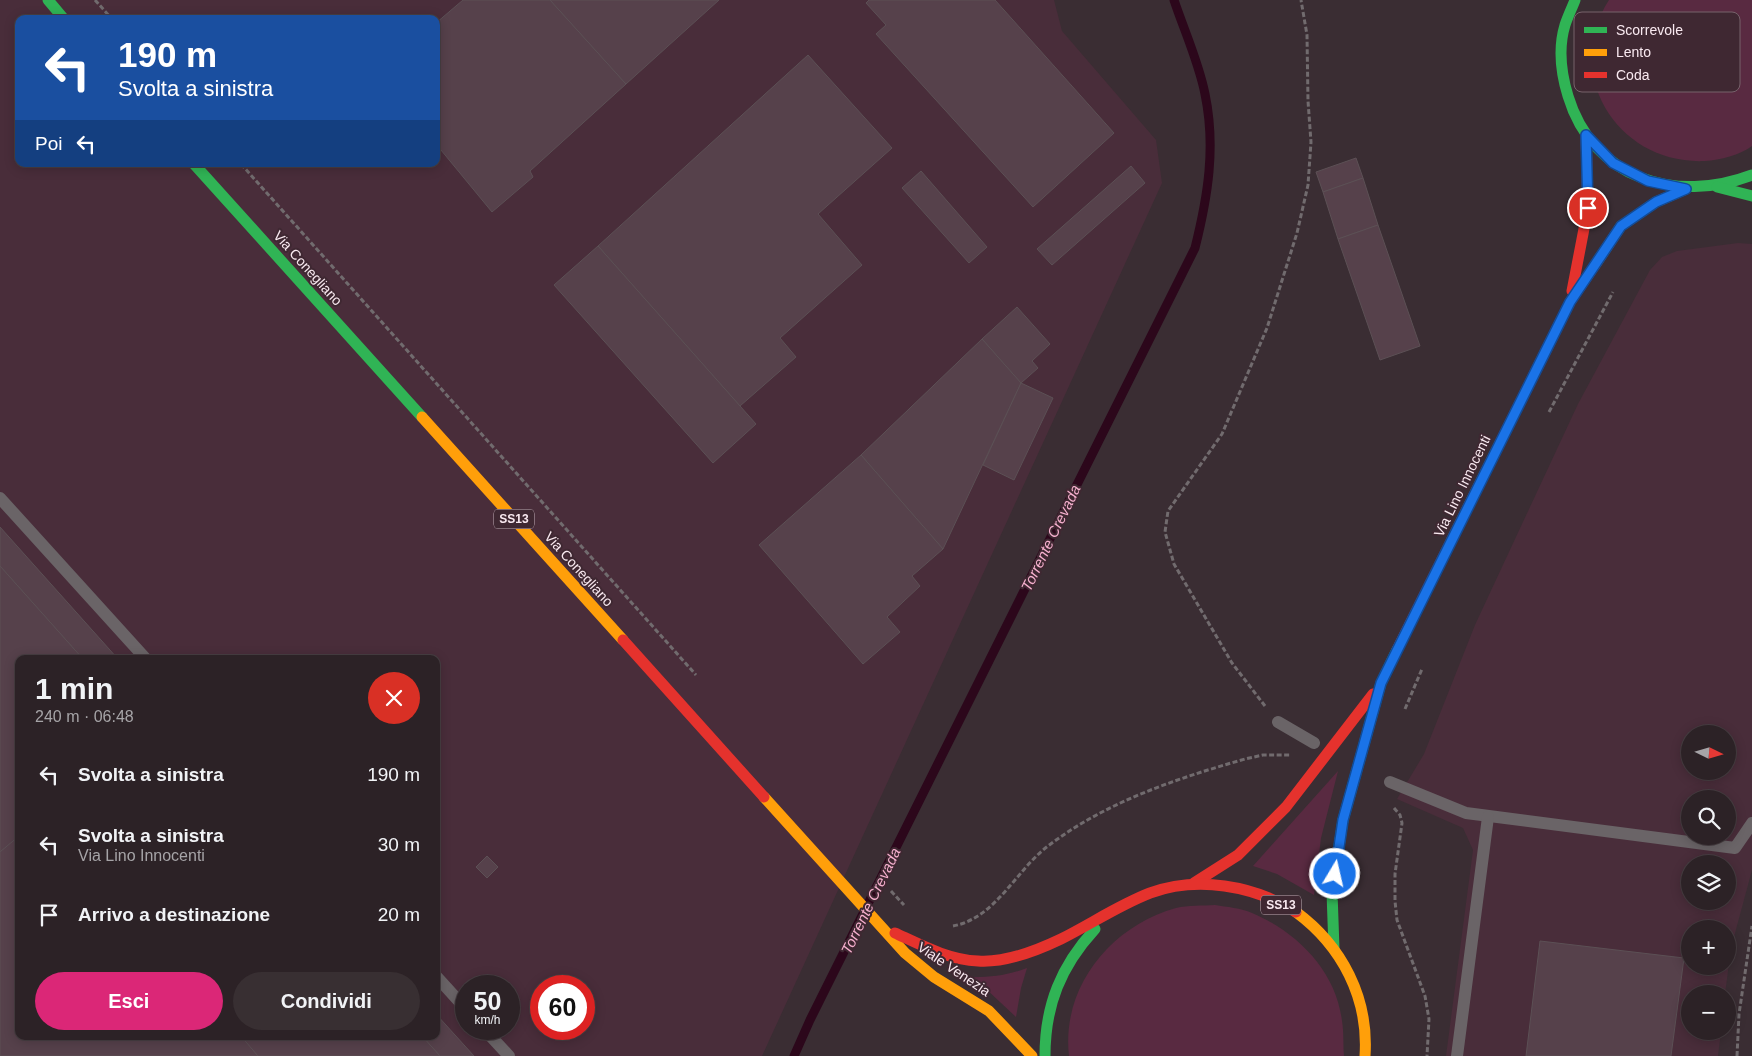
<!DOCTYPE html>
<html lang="it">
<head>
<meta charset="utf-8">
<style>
  :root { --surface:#2c2226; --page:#382f32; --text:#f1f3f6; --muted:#a6a4a7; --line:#483f43; --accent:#db2777 }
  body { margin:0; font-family:Arial,sans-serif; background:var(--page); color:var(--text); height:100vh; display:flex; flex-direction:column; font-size:19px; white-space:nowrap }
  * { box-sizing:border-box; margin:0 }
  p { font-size:16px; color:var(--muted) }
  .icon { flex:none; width:28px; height:28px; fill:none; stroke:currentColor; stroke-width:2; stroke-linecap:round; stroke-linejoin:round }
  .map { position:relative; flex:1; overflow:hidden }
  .sheet { position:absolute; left:15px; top:655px; width:425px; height:385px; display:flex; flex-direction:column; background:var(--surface); border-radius:10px; box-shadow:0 2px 12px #0003,0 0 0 1px var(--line) }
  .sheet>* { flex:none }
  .hud { position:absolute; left:15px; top:15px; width:425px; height:152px; border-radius:10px; box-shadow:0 2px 12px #0003,0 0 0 1px var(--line); background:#1a4fa0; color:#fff; overflow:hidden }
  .needle { width:32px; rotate:95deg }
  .buttons { position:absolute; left:1681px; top:725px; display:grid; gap:10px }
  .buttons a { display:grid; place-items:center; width:55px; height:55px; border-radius:50%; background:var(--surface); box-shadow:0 2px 12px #0003,0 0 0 1px var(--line); font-size:25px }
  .speed { position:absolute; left:455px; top:975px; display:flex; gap:10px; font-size:25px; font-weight:700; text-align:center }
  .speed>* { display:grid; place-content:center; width:65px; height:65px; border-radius:50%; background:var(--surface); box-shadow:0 2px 12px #0003,0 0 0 1px var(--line); line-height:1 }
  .speed small { font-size:12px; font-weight:400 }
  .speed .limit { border:8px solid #d22; background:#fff; color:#111 }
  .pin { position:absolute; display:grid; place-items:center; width:42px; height:42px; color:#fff; margin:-21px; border:2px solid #fff; border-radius:50%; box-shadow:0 1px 5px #0007 }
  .me { position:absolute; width:55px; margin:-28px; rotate:9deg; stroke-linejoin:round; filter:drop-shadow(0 0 4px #0008) }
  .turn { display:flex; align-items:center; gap:18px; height:105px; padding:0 20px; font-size:22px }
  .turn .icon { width:65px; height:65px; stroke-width:2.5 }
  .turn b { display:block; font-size:35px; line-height:42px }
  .then { display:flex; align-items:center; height:48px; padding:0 20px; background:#0003; gap:10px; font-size:19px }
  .round { display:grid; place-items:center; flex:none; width:52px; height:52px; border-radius:26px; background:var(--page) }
  .overview { display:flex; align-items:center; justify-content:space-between; height:85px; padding:0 20px }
  h1 { font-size:30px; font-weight:700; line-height:38px }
  .cta { display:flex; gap:10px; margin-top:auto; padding:10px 20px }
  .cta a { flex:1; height:58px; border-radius:30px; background:var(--accent); color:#fff; font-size:20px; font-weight:700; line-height:58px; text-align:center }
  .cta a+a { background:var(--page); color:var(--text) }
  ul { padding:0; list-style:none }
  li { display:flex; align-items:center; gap:15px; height:70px; padding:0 20px }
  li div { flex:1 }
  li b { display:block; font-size:19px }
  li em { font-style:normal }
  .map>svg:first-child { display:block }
  .built { fill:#492d3a; fill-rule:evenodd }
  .green { fill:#592a41 }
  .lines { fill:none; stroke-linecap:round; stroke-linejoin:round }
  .stream { stroke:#2c071b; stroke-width:9 }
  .building { fill:#56414b; stroke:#5c5055 }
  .path { stroke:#716b6e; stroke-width:3; stroke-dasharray:5 2.5; stroke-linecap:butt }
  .lane { stroke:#6a6467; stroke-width:12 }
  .fast { stroke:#30b455; stroke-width:11 }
  .slow { stroke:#ff9f0a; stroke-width:11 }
  .jam { stroke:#e5322d; stroke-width:11 }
  .route-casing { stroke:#114b97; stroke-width:12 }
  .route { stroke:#1a73e8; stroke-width:9 }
  .labels { text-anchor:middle; stroke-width:4; stroke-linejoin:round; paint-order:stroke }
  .shield { fill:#3f2832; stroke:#c1afb7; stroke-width:1 }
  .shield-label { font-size:12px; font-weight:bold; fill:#f9e9f0 }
  .street-label { font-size:14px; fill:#f9e9f0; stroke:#3f2832 }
  .water-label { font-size:15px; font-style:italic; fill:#f6b0ce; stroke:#3f2832 }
  .key { fill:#3f2832; stroke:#77626b; stroke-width:1 }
  .key-label { font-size:14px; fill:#f9e9f0 }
</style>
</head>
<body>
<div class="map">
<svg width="1752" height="1056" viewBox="0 0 1752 1056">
  <rect width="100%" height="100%" fill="#3a2d33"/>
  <g class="built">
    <path d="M0 0H1054L1062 31 1156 140 1162 183 762 1056H0ZM19 19H436V164H19ZM19 659H436V1036H19ZM466 986H509V1029H466ZM541 986H584V1029H541Z"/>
    <path d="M1738 243 1752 244V870L1731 948 1725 994H1690V1031H1721L1718 1056H1446L1473 850 1463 828 1397 799 1424 754 1475 625 1578 404 1650 270 1662 257 1677 251ZM1690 734H1728V771H1690ZM1690 799H1728V836H1690ZM1690 864H1728V901H1690ZM1690 929H1728V966H1690Z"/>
  </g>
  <g class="green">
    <path d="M1609 0H1752V146C1740 155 1720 160 1705 161 1618 165 1561 74 1609 0Z"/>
    <path d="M1338 771 1321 838 1314 895 1277 874 1253 866Z"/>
    <path d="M1215 905C1227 907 1241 908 1252 913 1297 932 1336 971 1342 1021 1344 1033 1343 1045 1344 1056H1069C1061 987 1111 926 1176 908 1188 905 1203 906 1215 905Z"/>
    <path d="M1027 968 1021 988 1016 1017 985 988 964 977C987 978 1006 976 1027 968Z"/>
  </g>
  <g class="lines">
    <path class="stream" d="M794 1056 810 1020 1195 248C1208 196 1216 147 1205 94 1199 63 1184 30 1174 0"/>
  </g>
  <g class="building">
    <path d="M463 0H550L626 84 530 171 533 177 492 212 436 144V23Z"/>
    <path d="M550 0H719L626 84Z"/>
    <path d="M869 0H995L1114 133 1033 207 876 34 886 25 866 3Z"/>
    <path d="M808 55 892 148 818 214 862 265 780 338 796 357 740 406 598 246Z"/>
    <path d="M1356 158 1363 178 1323 192 1316 172Z"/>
    <path d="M1131 166 1145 183 1052 265 1037 249Z"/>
    <path d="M921 171 987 247 969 263 902 188Z"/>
    <path d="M1363 178 1378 225 1338 239 1323 192Z"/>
    <path d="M1378 225 1420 346 1380 360 1338 239Z"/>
    <path d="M598 246 756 424 713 463 554 285Z"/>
    <path d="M1017 307 1050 344 1032 361 1038 368 1021 383 982 339Z"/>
    <path d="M982 339 1021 383 943 549 861 455Z"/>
    <path d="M1021 383 1053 398 1014 480 983 465Z"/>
    <path d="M861 455 943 549 912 576 920 586 887 617 900 632 863 664 759 545Z"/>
    <path d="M0 527 118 659H83L0 566Z"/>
    <path d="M0 566 83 659H19V836L0 852Z"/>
    <path d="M19 836V1036H241L258 1056H0V852Z"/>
    <path d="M487 856 498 867 487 878 476 867Z"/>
    <path d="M1540 941 1684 958 1671 1056H1526Z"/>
    <path d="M436 1014 474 1056H440L422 1036H436Z"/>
    <path d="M241 1036H422L440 1056H258Z"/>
  </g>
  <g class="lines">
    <g class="path">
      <path d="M95 0 112 19"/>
      <path d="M241 164 696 675"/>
      <path d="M1549 412 1613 292"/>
      <path d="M1265 706 1232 663 1174 564 1165 532 1168 511 1222 434 1267 328 1297 233 1308 185 1311 142 1308 101 1307 35 1301 0"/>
      <path d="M1405 709 1422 669"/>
      <path d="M1394 808 1400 815 1402 823 1395 874V901L1397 920 1425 996 1429 1019 1427 1056"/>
      <path d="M891 891 904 905"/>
      <path d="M953 926C996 918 1016 870 1048 846 1106 802 1175 779 1245 759L1263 755H1290"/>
      <path d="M1737 1056 1739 1014 1752 926"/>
    </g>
    <g class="lane">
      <path d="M0 498 146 659"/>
      <path d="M1278 722 1314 743"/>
      <path d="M1390 782 1466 813 1735 848 1752 823"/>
      <path d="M436 976 466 1009"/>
      <path d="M484 1029 509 1056"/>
      <path d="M1457 1056 1488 817"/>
    </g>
    <g class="fast">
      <path d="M48 0 64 19"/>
      <path d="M1575 0C1572 8 1568 16 1565 25 1558 48 1561 73 1568 96 1593 179 1676 204 1752 175"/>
      <path d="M194 164 422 417"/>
      <path d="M1717 187 1752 196"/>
      <path d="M1334 949 1332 892 1343 820 1381 683 1397 650"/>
      <path d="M1045 1056C1045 1005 1061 966 1095 929"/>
    </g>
    <g class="slow">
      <path d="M1595 265 1621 226 1656 202 1686 189"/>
      <path d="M422 417 623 640"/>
      <path d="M764 797 905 953 934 977 989 1011 1032 1056"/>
      <path d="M1296 912C1342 946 1369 998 1365 1056"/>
    </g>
    <g class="jam">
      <path d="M1572 291 1588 208 1586 135"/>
      <path d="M623 640 764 797"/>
      <path d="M1397 650 1570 302 1595 265"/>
      <path d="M1194 883 1238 855 1286 807 1373 694"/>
      <path d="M895 933C921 945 949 960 978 961 1006 963 1036 951 1061 939 1091 924 1119 905 1150 893 1197 876 1253 885 1296 912"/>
    </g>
  </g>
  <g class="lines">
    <defs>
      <path id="route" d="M1335 874 1343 820 1381 683 1570 302 1621 226 1656 202 1686 189 1648 181 1613 163 1586 135 1588 208"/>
    </defs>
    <use href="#route" class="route-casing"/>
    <use href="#route" class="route"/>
  </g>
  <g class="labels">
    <g class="shield">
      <rect x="494" y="509.5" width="40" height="19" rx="4"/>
      <rect x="1261" y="895.5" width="40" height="19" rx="4"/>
    </g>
    <g class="shield-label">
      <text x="514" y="523">SS13</text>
      <text x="1281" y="909">SS13</text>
    </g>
    <g class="street-label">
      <text transform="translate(308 268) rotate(48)" y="5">Via Conegliano</text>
      <text transform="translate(1462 486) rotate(-64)" y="5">Via Lino Innocenti</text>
      <text transform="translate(579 569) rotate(48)" y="5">Via Conegliano</text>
      <text transform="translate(954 969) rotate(34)" y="5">Viale Venezia</text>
    </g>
    <g class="water-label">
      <text transform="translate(1051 538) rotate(-64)" y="5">Torrente Crevada</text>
      <text transform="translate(871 901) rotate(-64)" y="5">Torrente Crevada</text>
    </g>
  </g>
  <rect x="1574" y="12" width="166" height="80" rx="8" class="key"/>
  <rect x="1584" y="27" width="23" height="6" fill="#30b455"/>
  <rect x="1584" y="49" width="23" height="7" fill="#ff9f0a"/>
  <rect x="1584" y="72" width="23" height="6" fill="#e5322d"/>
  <g class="key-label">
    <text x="1616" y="35">Scorrevole</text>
    <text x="1616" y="57">Lento</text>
    <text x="1616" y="80">Coda</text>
  </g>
</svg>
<div class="buttons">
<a><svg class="needle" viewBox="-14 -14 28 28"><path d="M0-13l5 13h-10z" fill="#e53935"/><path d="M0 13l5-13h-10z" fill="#a6a4a7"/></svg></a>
<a><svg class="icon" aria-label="search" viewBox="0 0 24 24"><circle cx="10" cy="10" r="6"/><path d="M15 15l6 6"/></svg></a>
<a><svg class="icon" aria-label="layers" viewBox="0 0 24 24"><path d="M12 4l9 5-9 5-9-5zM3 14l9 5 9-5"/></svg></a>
<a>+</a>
<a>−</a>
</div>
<div class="speed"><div>50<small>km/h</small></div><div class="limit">60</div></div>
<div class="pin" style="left:1588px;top:208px;background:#d93025"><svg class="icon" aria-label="arrive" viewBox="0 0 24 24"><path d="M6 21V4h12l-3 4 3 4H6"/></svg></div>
<svg class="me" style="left:1335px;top:874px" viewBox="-20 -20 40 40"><circle r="17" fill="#1a73e8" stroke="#fff" stroke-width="3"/><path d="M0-11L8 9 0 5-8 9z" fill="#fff"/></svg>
<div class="hud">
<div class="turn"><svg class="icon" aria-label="left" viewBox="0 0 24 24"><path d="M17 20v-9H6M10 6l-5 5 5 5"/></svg><div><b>190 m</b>Svolta a sinistra</div></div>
<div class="then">Poi<svg class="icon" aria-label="left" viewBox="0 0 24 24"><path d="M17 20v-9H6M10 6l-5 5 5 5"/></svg></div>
</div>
<section class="sheet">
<div class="overview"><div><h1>1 min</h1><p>240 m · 06:48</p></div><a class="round" style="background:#d93025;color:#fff"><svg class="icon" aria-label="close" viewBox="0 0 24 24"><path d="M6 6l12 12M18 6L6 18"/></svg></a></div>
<ul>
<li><svg class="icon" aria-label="left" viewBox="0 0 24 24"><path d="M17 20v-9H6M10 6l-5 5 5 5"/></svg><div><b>Svolta a sinistra</b></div><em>190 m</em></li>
<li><svg class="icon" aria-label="left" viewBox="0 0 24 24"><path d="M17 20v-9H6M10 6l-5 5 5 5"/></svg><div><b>Svolta a sinistra</b><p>Via Lino Innocenti</p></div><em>30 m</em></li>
<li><svg class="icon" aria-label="arrive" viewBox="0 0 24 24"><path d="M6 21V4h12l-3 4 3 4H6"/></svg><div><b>Arrivo a destinazione</b></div><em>20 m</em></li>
</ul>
<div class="cta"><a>Esci</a><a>Condividi</a></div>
</section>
</div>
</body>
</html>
